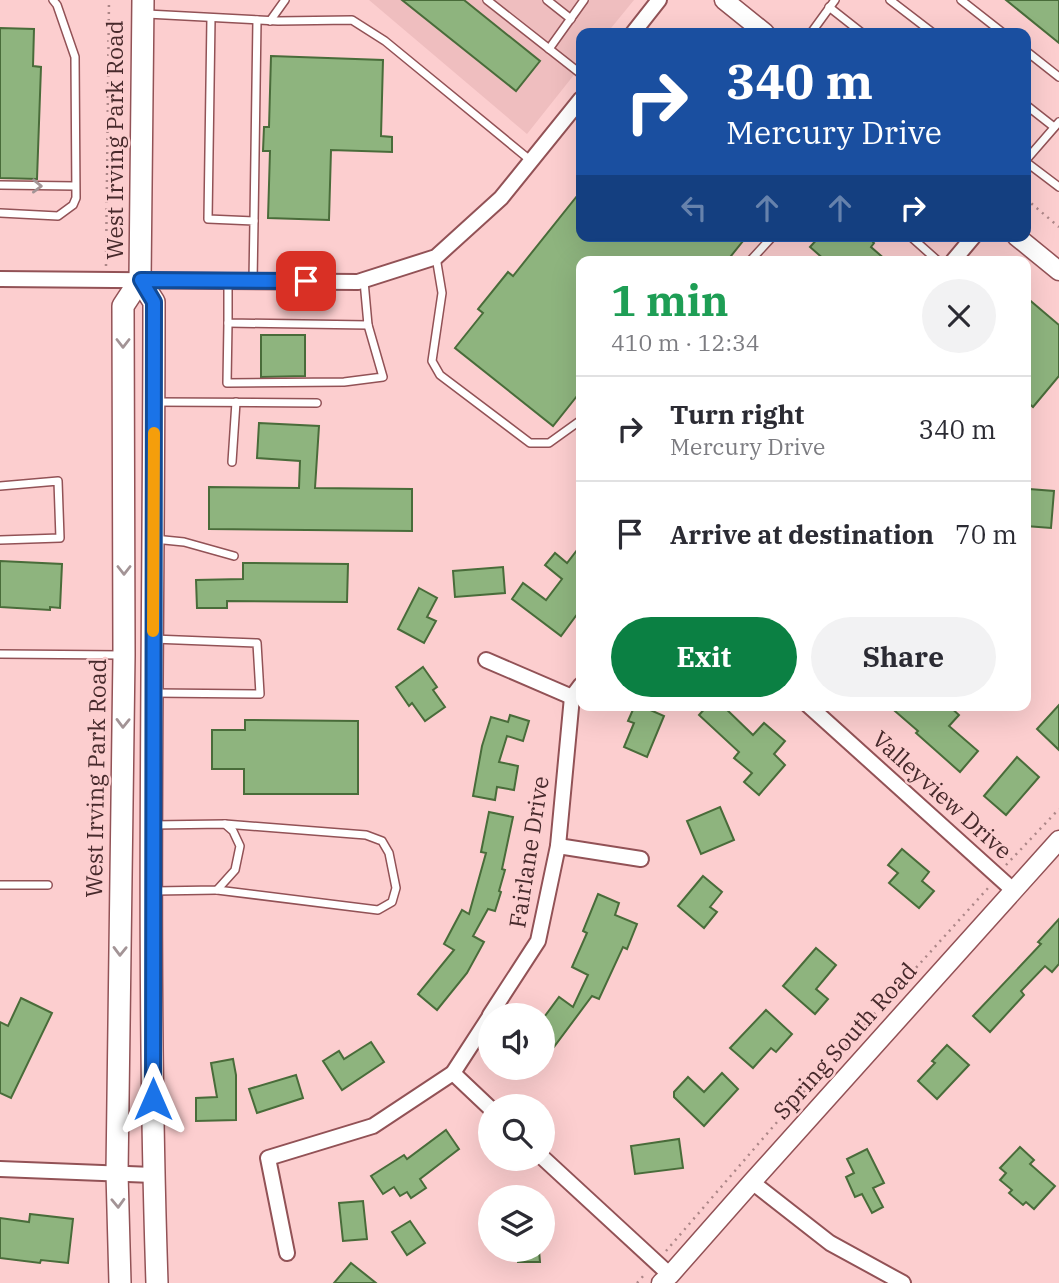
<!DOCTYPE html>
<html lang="en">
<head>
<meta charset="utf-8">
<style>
  :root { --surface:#fff; --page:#f2f2f3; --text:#2b2b33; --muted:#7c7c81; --line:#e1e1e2; --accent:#0b8043 }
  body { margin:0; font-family:"IBM Plex Serif",serif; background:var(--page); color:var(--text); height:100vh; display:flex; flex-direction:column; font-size:26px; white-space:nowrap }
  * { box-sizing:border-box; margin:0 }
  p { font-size:23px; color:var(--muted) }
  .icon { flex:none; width:38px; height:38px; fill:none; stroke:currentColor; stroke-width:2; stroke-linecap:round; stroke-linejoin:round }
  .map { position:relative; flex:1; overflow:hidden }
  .side { position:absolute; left:576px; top:256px; width:455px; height:455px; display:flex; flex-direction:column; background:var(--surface); border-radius:14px; box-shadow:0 7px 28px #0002 }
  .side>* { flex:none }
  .top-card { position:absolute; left:576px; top:28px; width:455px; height:214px; border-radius:14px; box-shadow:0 7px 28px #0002; background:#1a4fa0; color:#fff; overflow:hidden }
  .controls { position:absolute; left:478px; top:1003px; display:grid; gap:14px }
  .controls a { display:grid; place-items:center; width:77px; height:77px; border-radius:50%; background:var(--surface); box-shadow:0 7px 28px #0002; font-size:35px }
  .pin { position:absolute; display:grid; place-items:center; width:60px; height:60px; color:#fff; margin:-30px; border-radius:14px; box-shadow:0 4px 10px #0006 }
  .me { position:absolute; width:77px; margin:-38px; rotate:0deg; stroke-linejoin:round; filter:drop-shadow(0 0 5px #0008) }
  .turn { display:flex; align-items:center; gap:24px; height:147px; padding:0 35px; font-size:32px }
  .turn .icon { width:91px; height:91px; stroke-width:2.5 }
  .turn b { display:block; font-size:49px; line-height:60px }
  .lanes { display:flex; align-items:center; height:66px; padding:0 35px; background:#0003; justify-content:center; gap:35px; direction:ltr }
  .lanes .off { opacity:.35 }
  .round { display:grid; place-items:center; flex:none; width:74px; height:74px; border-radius:37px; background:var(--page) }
  .head { display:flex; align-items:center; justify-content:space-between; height:119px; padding:0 35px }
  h1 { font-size:42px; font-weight:800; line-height:52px; color:#1e9e55 }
  .button { display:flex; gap:14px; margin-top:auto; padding:14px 35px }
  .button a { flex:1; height:80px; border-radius:42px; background:var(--accent); color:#fff; font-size:28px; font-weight:800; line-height:80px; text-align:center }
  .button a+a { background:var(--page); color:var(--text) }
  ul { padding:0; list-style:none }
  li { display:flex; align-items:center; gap:21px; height:105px; padding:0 35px; border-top:2px solid var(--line) }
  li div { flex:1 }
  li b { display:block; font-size:26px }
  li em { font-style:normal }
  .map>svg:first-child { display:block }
  .built { fill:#efbebf }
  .building { fill:#8eb47e; stroke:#496c3a; stroke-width:2 }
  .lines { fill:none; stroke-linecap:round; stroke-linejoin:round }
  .service-casing { stroke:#925256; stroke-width:10 }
  .minor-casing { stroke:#925256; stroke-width:18 }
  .tertiary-casing { stroke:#925256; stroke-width:21 }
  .secondary-casing { stroke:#925256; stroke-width:24 }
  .path { stroke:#ac8687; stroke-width:2.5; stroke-dasharray:2 5; stroke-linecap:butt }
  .service { stroke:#fff; stroke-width:7 }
  .minor { stroke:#fff; stroke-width:14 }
  .tertiary { stroke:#fff; stroke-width:18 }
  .secondary { stroke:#fff; stroke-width:21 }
  .oneway { stroke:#a39496 }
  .route-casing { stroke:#114b97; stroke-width:18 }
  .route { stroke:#1a73e8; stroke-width:12 }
  .slow { stroke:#f59e0b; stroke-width:12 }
  .labels { text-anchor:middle; stroke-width:5; stroke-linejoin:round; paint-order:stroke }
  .street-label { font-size:23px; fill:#472a2c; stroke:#fccecf }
</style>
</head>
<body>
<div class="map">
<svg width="1059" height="1283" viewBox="0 0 1059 1283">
  <rect width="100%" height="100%" fill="#fccecf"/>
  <path class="built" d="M369 0H634L607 33H581V66L527 134Z"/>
  <g class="building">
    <path d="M402 0H464L540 61 516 91Z"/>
    <path d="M1006 0H1059V43Z"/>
    <path d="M0 28 34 29 33 66 41 67 37 179 0 178Z"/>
    <path d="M271 56 383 60 381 136 392 137V152L331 150 329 220 268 218 270 151H263L264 127H269Z"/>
    <path d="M581 191V236H747L727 261H581V391L553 426 455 348 483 313 478 309 508 272 513 276Z"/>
    <path d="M820 236H867L874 243 871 247 887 261H826L810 247Z"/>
    <path d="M1026 297 1059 325V376L1033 407 1026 401Z"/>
    <path d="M261 335H305V376L261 377Z"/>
    <path d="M259 423 319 426 315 488 412 489V531L209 529V487L299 488 300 461 257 458Z"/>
    <path d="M1029 489 1054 491 1051 528 1026 526Z"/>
    <path d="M581 545V609L561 636 512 599 523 583 546 600 562 579 545 565 555 553 567 563Z"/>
    <path d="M0 561 62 564 60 608 50 607V610L0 607Z"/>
    <path d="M243 563 348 564 347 602 227 601V608H197L196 580 243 579Z"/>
    <path d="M503 567 505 593 455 597 453 571Z"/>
    <path d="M419 588 437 598 427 617 436 621 424 643 398 629Z"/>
    <path d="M423 667 437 687 433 690 445 707 425 721 412 703 409 706 396 687Z"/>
    <path d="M635 705H639L664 716 647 757 624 747 634 723 628 721Z"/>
    <path d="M708 705H722L753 735 764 723 785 741 774 754 785 765 759 795 744 782 752 773 734 758 739 752 699 715Z"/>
    <path d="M888 705H948L959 715 949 726 978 751 960 772 916 733 918 731Z"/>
    <path d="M1059 705V750L1037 729Z"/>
    <path d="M510 715 529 721 523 741 507 736 499 762 518 766 514 790 497 787 495 800 473 796 482 746 491 717 508 722Z"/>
    <path d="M245 720 358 721V794H244V769H212V730H245Z"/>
    <path d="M1017 757 1039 777 1006 815 984 796Z"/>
    <path d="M720 807 734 840 701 854 687 821Z"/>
    <path d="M489 812 513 817 502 869 505 870 499 891 501 892 495 911 488 909 473 936 484 942 467 973 437 1010 418 994 454 950 444 944 462 910 469 914 486 853 481 852Z"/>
    <path d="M902 849 929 872 922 881 934 891 919 908 889 883 898 873 888 865Z"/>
    <path d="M703 876 722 892 710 907 717 912 704 928 678 906Z"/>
    <path d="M598 894 619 903 615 915 637 924 627 949 623 947 599 999 592 996 542 1063V1020L559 997 573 1007 588 975 572 967 587 933 583 931Z"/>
    <path d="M1059 919V964L1052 972 1045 966 1021 991 1024 995 990 1032 973 1016 1041 944 1038 942Z"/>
    <path d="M816 948 836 965 816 989 828 999 815 1014 783 986Z"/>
    <path d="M21 998 52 1013 11 1098 0 1093V1022L8 1026Z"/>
    <path d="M766 1010 792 1034 776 1052 771 1048 753 1068 730 1048Z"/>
    <path d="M371 1042 384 1062 342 1090 323 1061 339 1051 344 1059Z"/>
    <path d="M947 1045 969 1065 937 1099 918 1081 935 1063 932 1061Z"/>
    <path d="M233 1059 236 1075V1120L196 1121V1098L217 1097 211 1063Z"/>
    <path d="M722 1073 738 1089 704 1126 674 1097V1092L688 1077 704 1092Z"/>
    <path d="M296 1075 303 1098 257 1113 249 1089Z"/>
    <path d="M446 1130 459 1149 420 1179 426 1188 411 1198 407 1192 400 1196 394 1187 383 1194 371 1176 404 1155 407 1159Z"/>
    <path d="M679 1139 683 1168 635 1174 631 1146Z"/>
    <path d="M1020 1147 1034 1160 1030 1164 1055 1186 1034 1209 1026 1202 1023 1205 1009 1193 1012 1190 1000 1180 1006 1173 1000 1168Z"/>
    <path d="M867 1149 884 1183 873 1188 883 1207 872 1213 862 1194 855 1197 846 1177 854 1173 847 1159Z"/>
    <path d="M363 1201 367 1239 343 1241 339 1203Z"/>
    <path d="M30 1214 73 1219 68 1263 41 1260 40 1263 0 1258V1218L29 1222Z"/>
    <path d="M410 1221 425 1243 407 1255 392 1232Z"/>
    <path d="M517 1250H539L540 1262H518Z"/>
    <path d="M351 1263 376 1283H334Z"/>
  </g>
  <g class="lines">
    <defs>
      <g id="service">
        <path d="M487 0 581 74"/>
        <path d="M547 0 571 19"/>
        <path d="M890 0 933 33"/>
        <path d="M961 0 1003 33"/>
        <path d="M829 7 862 33"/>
        <path d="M147 14 278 21 352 20 385 41 530 160"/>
        <path d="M211 18 208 219 254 221 253 281"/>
        <path d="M270 21 285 0"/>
        <path d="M811 33 835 0"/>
        <path d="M549 49 584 0"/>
        <path d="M1026 51 1059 77"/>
        <path d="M1026 105 1054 127"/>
        <path d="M1026 160 1059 122"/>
        <path d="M1026 162 1059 187"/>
        <path d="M0 185 75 186"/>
        <path d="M0 213 58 216 73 205 76 198 75 57 57 5 53 0"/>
        <path d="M254 221 257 20"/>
        <path d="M910 236 938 261"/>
        <path d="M436 257 442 293 432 361 440 375 530 443H549L581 420"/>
        <path d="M750 261 773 236"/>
        <path d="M228 281V323L368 325 364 281"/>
        <path d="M228 323 227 383 344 382 383 377 368 325"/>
        <path d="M155 402 317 403"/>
        <path d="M232 462 236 402"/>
        <path d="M0 486 58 481 60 538 0 540"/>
        <path d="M154 539 184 542 234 556"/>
        <path d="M153 639 257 643 260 694 154 693"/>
        <path d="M0 654 122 655"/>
        <path d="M153 825 225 824 233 831 240 846 235 870 217 890 155 891"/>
        <path d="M0 885H48"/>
        <path d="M217 890 378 910 392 902 396 888 389 853 382 841 366 835 225 824"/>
      </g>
      <g id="minor">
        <path d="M633 33 659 0"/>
        <path d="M953 261 974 236"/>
        <path d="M0 279 358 282 364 280 436 257 501 198 581 99"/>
        <path d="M486 660 572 697"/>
        <path d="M808 705 1013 890"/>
        <path d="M558 846 641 859"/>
        <path d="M490 1015 538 941 558 846 572 697 581 685"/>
        <path d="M453 1073 490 1108"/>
        <path d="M542 1157 670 1275"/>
        <path d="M0 1169 153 1175"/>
        <path d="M752 1182 830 1243 903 1283"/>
        <path d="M287 1253 268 1158 373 1126 453 1073 490 1016"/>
      </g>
      <g id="tertiary">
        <path d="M724 0 765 33"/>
        <path d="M1016 236 1059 271"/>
        <path d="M661 1283 670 1275 752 1182 1059 840"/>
      </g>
      <g id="secondary">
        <path d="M140 280 154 302C154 629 146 956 157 1283"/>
        <path d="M120 1283 117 1173 124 655 123 306 140 280 143 0"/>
      </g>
    </defs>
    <use href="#service" class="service-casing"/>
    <use href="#minor" class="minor-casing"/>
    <use href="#tertiary" class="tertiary-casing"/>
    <use href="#secondary" class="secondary-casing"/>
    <g class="path">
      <path d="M1026 199 1059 227"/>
      <path d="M106 266 109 0"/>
      <path d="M1006 865 1059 809"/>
      <path d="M666 1251 784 1114 989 887"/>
      <path d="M637 1283 645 1274"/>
    </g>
    <use href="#service" class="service"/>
    <use href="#minor" class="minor"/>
    <use href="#tertiary" class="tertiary"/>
    <use href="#secondary" class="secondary"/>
  </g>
  <defs><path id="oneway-chevron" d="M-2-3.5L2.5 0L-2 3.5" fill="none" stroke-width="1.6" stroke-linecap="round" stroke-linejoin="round" transform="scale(1.75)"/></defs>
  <g class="oneway">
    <use href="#oneway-chevron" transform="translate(37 186) rotate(1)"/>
    <use href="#oneway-chevron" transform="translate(123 343) rotate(90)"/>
    <use href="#oneway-chevron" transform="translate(124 570) rotate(90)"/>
    <use href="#oneway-chevron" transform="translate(123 723) rotate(91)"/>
    <use href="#oneway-chevron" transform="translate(120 951) rotate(91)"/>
    <use href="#oneway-chevron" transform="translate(118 1203) rotate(88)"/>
  </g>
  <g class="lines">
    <defs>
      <path id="route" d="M153 1099 154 302 141 280 306 281"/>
    </defs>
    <use href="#route" class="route-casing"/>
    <use href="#route" class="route"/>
    <path class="slow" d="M153 631 154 433"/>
  </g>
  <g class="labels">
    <g class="street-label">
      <text transform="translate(115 140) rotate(-90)" y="8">West Irving Park Road</text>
      <text transform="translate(96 778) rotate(-89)" y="8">West Irving Park Road</text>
      <text transform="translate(942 795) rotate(42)" y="8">Valleyview Drive</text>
      <text transform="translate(529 852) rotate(-81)" y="8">Fairlane Drive</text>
      <text transform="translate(845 1041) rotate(-48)" y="8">Spring South Road</text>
    </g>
  </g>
</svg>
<div class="controls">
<a><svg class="icon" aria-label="sound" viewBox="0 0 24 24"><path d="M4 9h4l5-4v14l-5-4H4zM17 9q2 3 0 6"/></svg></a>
<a><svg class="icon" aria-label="search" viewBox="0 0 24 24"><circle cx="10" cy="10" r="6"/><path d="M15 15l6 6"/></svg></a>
<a><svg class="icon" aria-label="layers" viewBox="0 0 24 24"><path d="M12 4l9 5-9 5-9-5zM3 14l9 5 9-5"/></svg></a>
</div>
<div class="pin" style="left:306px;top:281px;background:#d93025"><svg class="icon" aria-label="arrive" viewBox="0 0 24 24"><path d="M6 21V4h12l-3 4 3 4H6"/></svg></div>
<svg class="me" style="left:153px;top:1099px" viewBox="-20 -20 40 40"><path d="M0-17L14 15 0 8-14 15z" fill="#1a73e8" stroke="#fff" stroke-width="4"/></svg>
<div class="top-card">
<div class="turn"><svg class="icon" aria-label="right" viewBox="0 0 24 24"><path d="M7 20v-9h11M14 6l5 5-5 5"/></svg><div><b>340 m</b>Mercury Drive</div></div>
<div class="lanes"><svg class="icon off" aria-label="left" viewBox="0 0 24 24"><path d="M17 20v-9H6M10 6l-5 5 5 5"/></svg><svg class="icon off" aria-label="ahead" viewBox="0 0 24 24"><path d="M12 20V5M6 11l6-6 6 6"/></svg><svg class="icon off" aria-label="ahead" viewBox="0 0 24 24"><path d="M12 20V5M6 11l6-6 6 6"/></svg><svg class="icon" aria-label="right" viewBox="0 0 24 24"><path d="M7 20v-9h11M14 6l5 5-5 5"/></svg></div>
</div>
<section class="side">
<div class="head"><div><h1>1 min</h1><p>410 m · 12:34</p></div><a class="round"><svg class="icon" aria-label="close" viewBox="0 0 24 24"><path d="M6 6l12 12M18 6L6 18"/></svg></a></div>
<ul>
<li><svg class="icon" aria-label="right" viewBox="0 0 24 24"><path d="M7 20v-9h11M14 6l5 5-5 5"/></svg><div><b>Turn right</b><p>Mercury Drive</p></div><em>340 m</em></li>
<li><svg class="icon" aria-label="arrive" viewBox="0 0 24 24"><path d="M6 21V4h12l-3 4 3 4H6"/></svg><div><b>Arrive at destination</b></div><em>70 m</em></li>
</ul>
<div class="button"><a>Exit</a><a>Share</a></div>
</section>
</div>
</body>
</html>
